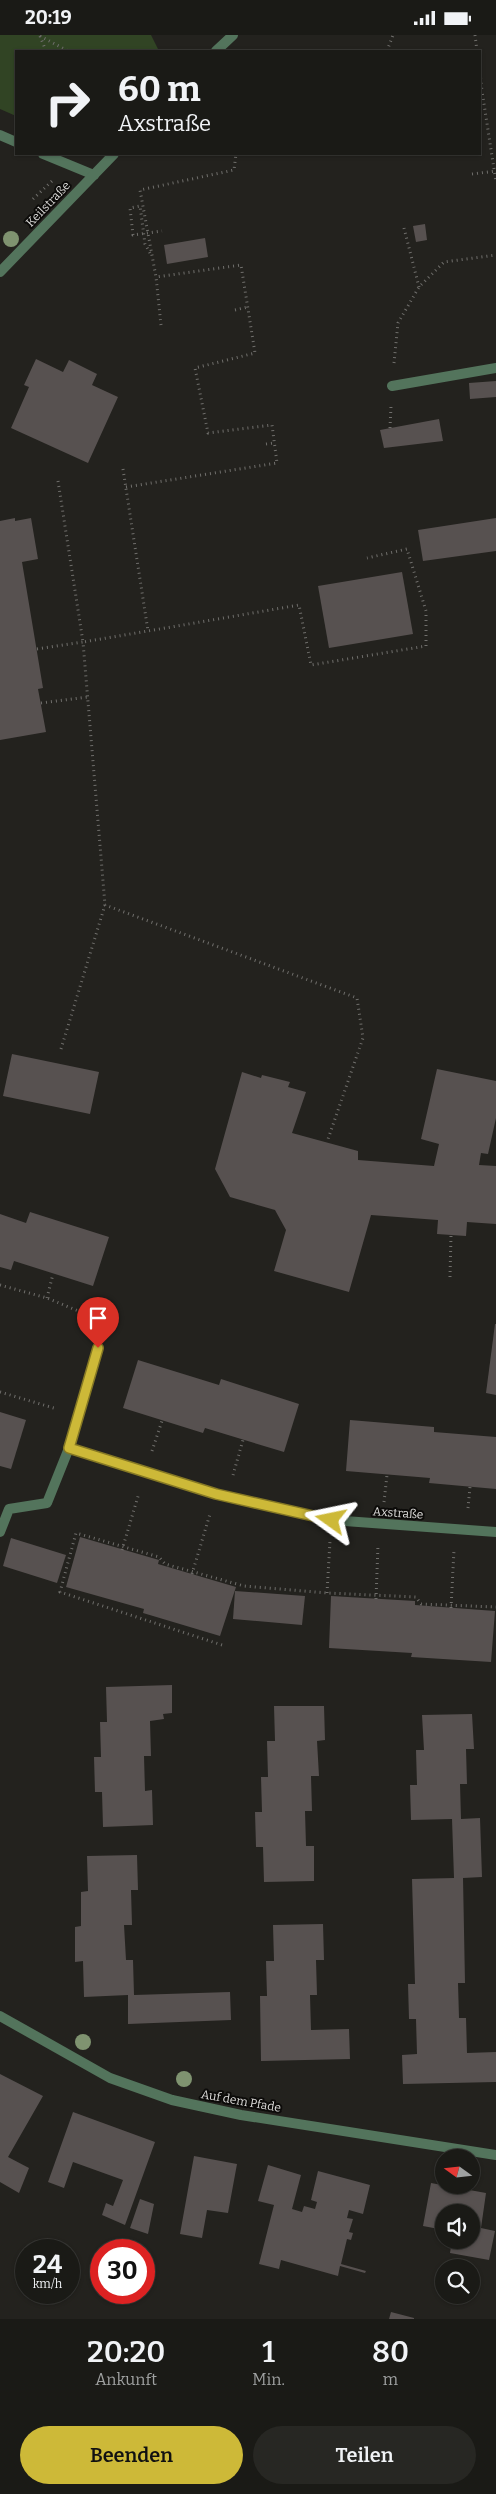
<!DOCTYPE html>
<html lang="de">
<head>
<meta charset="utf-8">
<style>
  :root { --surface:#1a1a16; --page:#272723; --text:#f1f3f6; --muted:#9fa1a1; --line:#383835; --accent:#cdb938 }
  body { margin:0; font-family:Bitter,serif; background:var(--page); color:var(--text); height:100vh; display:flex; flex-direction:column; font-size:19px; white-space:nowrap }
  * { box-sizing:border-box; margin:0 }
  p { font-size:16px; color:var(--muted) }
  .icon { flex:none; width:28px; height:28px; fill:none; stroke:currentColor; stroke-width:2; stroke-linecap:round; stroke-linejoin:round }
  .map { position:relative; height:2284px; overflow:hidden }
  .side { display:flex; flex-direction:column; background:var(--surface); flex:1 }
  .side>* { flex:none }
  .banner { position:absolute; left:15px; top:15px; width:466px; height:105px; border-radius:0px; box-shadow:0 1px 4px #0004,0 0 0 1px var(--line); background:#1a1a16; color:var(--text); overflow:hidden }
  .needle { width:32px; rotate:285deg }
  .controls { position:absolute; left:435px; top:2114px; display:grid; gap:10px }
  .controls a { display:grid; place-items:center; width:45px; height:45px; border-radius:50%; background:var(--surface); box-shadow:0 1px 4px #0004,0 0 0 1px var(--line); font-size:25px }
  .speed { position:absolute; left:15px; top:2204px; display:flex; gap:10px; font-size:25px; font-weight:700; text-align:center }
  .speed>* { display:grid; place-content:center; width:65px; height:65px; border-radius:50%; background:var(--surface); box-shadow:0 1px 4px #0004,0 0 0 1px var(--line); line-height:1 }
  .speed small { font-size:12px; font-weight:400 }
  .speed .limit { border:8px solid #d22; background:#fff; color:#111 }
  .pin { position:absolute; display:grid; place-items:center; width:42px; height:42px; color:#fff; margin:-51px -21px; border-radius:50% 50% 50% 0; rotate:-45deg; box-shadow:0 0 5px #0007 }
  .pin .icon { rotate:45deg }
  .me { position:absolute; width:55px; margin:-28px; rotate:282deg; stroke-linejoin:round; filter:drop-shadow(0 0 4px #0008) }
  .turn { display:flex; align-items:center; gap:18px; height:105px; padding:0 20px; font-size:22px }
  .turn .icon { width:65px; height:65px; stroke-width:2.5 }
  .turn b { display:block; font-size:35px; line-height:42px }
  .eta { display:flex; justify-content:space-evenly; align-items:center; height:85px; text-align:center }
  .eta b { font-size:30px; font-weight:600; line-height:35px }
  .cta { display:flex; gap:10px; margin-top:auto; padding:10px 20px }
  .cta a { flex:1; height:58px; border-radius:30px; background:var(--accent); color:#111; font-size:20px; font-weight:600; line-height:58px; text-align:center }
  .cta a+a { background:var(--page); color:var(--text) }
  .status { display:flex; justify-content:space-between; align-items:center; height:35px; padding:0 25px; background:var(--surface); direction:ltr }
  .status svg { height:14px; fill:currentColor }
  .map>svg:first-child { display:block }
  .green { fill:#314424 }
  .building { fill:#575150 }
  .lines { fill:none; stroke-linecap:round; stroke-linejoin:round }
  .path { stroke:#706f6c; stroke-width:3; stroke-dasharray:1 4; stroke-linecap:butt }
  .lane { stroke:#53745c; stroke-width:10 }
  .street { stroke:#53745c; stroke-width:10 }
  .tree { fill:#7f9370 }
  .route-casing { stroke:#857824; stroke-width:12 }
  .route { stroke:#cdb938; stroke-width:9 }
  .labels { text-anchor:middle; stroke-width:4; stroke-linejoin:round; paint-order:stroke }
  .street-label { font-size:12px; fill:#dedddb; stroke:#0c0b09 }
</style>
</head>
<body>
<div class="status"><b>20:19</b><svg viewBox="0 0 49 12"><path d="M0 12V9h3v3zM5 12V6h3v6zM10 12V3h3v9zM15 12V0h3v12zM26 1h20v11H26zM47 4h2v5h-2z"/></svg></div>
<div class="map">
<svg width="496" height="2284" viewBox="0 0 496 2284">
  <rect width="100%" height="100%" fill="#23221e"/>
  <path class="green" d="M0 0H151L159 16H16V81L0 74Z"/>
  <g class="building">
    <path d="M425 189 427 205 416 207 413 191Z"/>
    <path d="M205 203 208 222 167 229 164 210Z"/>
    <path d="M36 324 63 337 69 325 97 339 92 350 118 362 88 428 11 393 29 352 24 350Z"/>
    <path d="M496 346V362L470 364 469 348Z"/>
    <path d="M439 384 443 406 384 413 380 395Z"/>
    <path d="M15 483V486L31 483 38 524 22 527 43 653 38 654 46 697 0 705V486Z"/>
    <path d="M496 483V516L423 526 418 495Z"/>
    <path d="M402 537 413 599 329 613 318 551Z"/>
    <path d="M12 1019 99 1037 90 1079 3 1061Z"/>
    <path d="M437 1034 496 1046V1083L488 1119 481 1118 479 1130 496 1131V1189L467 1187 466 1201 437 1199 438 1185 371 1180 349 1257 274 1236 286 1195 275 1175 230 1162 215 1134 242 1037 261 1043 262 1040 290 1047 288 1052 306 1057 292 1098 358 1116V1125L434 1131 439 1109 421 1104Z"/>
    <path d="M30 1177 109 1202 93 1251 14 1226 11 1235 0 1232V1179L26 1188Z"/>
    <path d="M495 1289H496V1360L486 1358Z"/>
    <path d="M138 1325 219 1350 221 1344 299 1369 284 1417 205 1393 203 1398 123 1373Z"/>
    <path d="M0 1377 26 1385 11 1434 0 1431Z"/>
    <path d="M350 1385 434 1392V1397L496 1402V1454L429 1448 430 1443 346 1436Z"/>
    <path d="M80 1502 159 1525 158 1529 236 1552 220 1601 143 1578 144 1574 66 1552Z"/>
    <path d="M11 1503 66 1520 57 1548 3 1531Z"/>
    <path d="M235 1556 305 1561 302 1590 233 1584Z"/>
    <path d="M331 1561 415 1566V1570L495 1576 491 1627 411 1622 412 1618 329 1613Z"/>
    <path d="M172 1650V1678L163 1679 164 1684 150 1686 151 1721H144L145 1756 152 1755 153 1790 103 1792 102 1757H95L94 1722H101L100 1687H107L106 1652Z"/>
    <path d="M274 1671H324L325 1705 317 1706 319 1741H311L312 1776H305L306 1811H314V1846L264 1847 263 1812H256L255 1777H262L261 1742H268L267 1706H275Z"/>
    <path d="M472 1679 474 1714H466L467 1749H460L461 1784 480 1783 482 1842 463 1843 465 1948H458L459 1983H466L467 2018 496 2017V2047L403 2049 402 2020 417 2019 416 1984H409L408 1949H415L412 1844 454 1843 452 1784 411 1785 410 1750H417L416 1715H424L422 1680Z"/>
    <path d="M137 1820 138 1855H131L132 1890H124L126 1925H133L134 1960 230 1957 231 1985 128 1989V1960L84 1962 83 1926 75 1927V1892L81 1891V1857L88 1856 87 1821Z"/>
    <path d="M323 1889 324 1925H316L317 1960H310L311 1995 349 1994 350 2024 261 2026 260 1961H267L266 1926H274L273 1890Z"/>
    <path d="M0 2039 43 2061 8 2122 29 2133 19 2158 0 2147Z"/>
    <path d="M73 2077 155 2107 125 2190 102 2180 106 2168 113 2171 123 2145 73 2127 64 2153 48 2147Z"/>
    <path d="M194 2121 237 2129 228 2178 207 2175 202 2203 180 2199Z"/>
    <path d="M268 2130 301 2140 292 2174 302 2177 304 2171 315 2174 317 2167 311 2165 318 2136 370 2150 363 2179 349 2175 347 2183 353 2184 349 2197 353 2198 351 2205 347 2204 341 2229 366 2236 365 2238 340 2231 338 2241 281 2225 279 2234 259 2229 274 2170 258 2166Z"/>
    <path d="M431 2148 486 2158 481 2193 495 2196 489 2225 450 2218 452 2205H471V2178H444V2195L423 2191Z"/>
    <path d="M140 2164 154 2169 148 2199 130 2193Z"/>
    <path d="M391 2277 414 2283V2284H389Z"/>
  </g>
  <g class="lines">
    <g class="path">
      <path d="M475 0 477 16"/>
      <path d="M40 1 68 16"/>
      <path d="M40 1 46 16"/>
      <path d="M387 16 393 0"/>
      <path d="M480 38 482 56"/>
      <path d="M480 56H482L496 147"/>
      <path d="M472 139 496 136"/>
      <path d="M33 164 52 146"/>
      <path d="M404 193 419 252"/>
      <path d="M150 218 145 209 140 171 130 173 133 200 162 196"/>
      <path d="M235 275 248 272"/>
      <path d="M161 290 156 242 140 155 234 135 236 119"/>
      <path d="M394 328 398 288 419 252 444 227 496 220"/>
      <path d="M390 393 391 371"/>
      <path d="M266 409 274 408"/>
      <path d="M123 434 148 596 299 570 311 630 426 611V576L407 514 367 523"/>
      <path d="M58 446 83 607 148 596"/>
      <path d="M126 452 277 428 272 390 208 398 195 333 255 318 241 230 156 242"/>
      <path d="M37 614 83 607 105 870 357 963 363 1003 327 1107"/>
      <path d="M41 668 88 662"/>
      <path d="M61 1014 105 870"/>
      <path d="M450 1242 451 1200"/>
      <path d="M0 1250 47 1263 88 1280 92 1293"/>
      <path d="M47 1263 53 1239"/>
      <path d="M0 1357 57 1374"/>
      <path d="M152 1416 162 1386"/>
      <path d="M233 1440 243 1405"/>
      <path d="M384 1467 387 1440"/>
      <path d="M468 1473 470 1452"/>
      <path d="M122 1515 139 1458"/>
      <path d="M192 1539 210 1479"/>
      <path d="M327 1558 330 1506"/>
      <path d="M376 1564 378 1510"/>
      <path d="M451 1573 454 1515"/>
      <path d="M222 1610 60 1557 76 1498 159 1522 165 1529 244 1551 327 1558 416 1562 421 1569 496 1572"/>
    </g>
    <path class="lane" d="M392 351 496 333"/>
    <g class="street">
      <path d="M216 16 233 0"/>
      <path d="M0 100 16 107"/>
      <path d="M43 119 94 140"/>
      <path d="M0 237 114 119"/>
      <path d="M98 1313 69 1413 216 1459 331 1485 496 1497"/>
      <path d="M0 1497 9 1474 47 1468 69 1413"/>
      <path d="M0 1981 110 2043 172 2065 241 2080 496 2120"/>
    </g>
  </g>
  <g class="tree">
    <circle cx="11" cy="204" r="8"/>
    <circle cx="83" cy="2007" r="8"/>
    <circle cx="184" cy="2044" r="8"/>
  </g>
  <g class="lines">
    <defs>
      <path id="route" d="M98 1313 69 1413 216 1459 331 1485"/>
    </defs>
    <use href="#route" class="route-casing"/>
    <use href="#route" class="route"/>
  </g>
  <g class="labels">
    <g class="street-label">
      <text transform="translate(48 169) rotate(-46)" y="4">Keilstraße</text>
      <text transform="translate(398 1478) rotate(4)" y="4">Axstraße</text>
      <text transform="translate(241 2066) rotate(10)" y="4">Auf dem Pfade</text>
    </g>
  </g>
</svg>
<div class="controls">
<a><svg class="needle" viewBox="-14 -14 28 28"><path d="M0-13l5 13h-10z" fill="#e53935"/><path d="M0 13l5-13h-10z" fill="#9fa1a1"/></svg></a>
<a><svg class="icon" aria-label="sound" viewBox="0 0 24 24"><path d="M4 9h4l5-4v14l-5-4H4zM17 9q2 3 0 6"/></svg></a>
<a><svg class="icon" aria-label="search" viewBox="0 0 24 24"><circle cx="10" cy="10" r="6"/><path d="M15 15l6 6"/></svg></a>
</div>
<div class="speed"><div>24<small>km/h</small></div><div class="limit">30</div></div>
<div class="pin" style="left:98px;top:1313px;background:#d93025"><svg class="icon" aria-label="arrive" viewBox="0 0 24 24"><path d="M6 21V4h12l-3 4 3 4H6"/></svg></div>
<svg class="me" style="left:331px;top:1485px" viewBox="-20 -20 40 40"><path d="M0-17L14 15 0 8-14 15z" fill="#cdb938" stroke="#fff" stroke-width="4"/></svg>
<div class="banner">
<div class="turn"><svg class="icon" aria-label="right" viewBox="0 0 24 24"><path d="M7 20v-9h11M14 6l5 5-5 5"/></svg><div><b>60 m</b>Axstraße</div></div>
</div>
</div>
<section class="side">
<div class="eta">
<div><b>20:20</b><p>Ankunft</p></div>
<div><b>1</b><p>Min.</p></div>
<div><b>80</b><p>m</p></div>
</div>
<div class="cta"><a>Beenden</a><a>Teilen</a></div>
</section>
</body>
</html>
